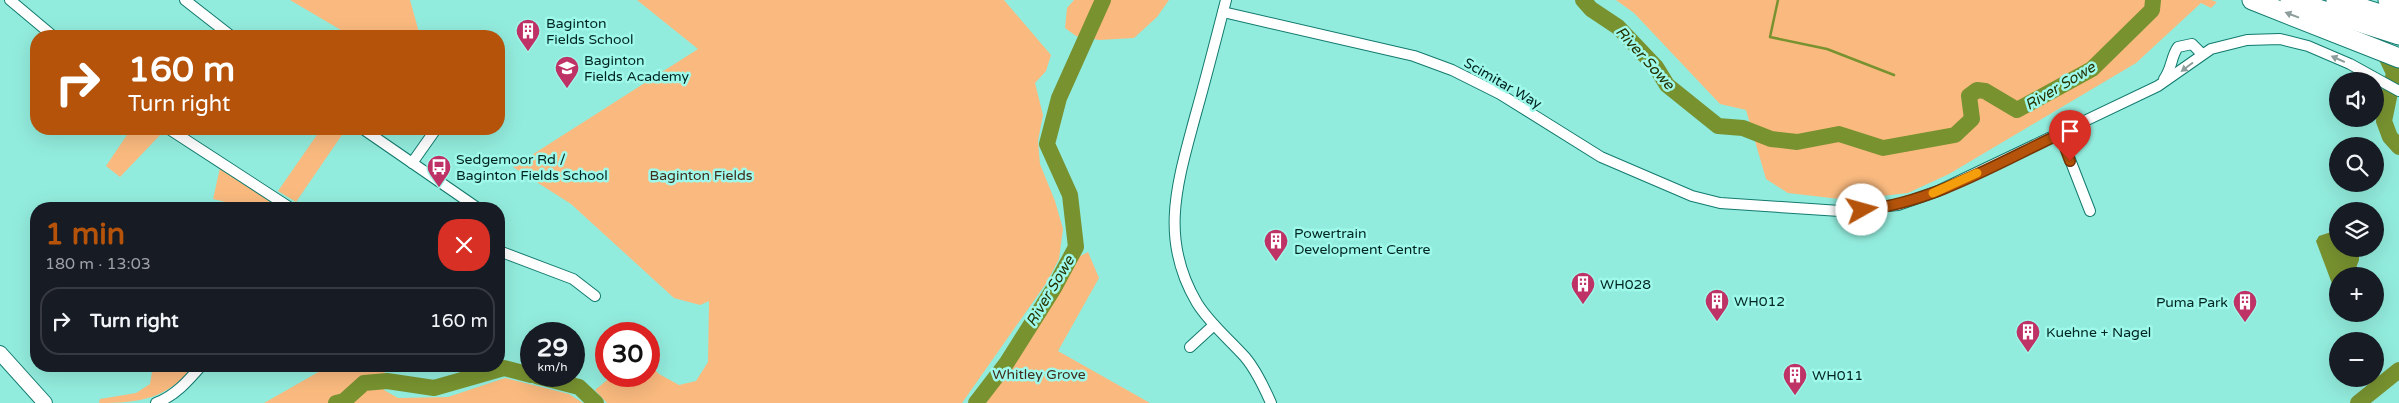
<!DOCTYPE html>
<html lang="en">
<head>
<meta charset="utf-8">
<style>
  :root { --surface:#171b24; --page:#20242c; --text:#f1f3f6; --muted:#9ea1a6; --line:#363941; --accent:#b45309 }
  body { margin:0; font-family:"Varela Round",sans-serif; background:var(--page); color:var(--text); height:100vh; display:flex; flex-direction:column; font-size:19px; white-space:nowrap }
  * { box-sizing:border-box; margin:0 }
  p { font-size:16px; color:var(--muted) }
  .icon { flex:none; width:28px; height:28px; fill:none; stroke:currentColor; stroke-width:2; stroke-linecap:round; stroke-linejoin:round }
  .map { position:relative; flex:1; overflow:hidden }
  .drawer { position:absolute; left:30px; top:202px; width:475px; height:170px; display:flex; flex-direction:column; background:var(--surface); border-radius:20px; box-shadow:0 5px 20px #0002 }
  .drawer>* { flex:none }
  .banner { position:absolute; left:30px; top:30px; width:475px; height:105px; border-radius:20px; box-shadow:0 5px 20px #0002; background:#b45309; color:#fff; overflow:hidden }
  .fabs { position:absolute; left:2329px; top:72px; display:grid; gap:10px }
  .fabs a { display:grid; place-items:center; width:55px; height:55px; border-radius:50%; background:var(--surface); box-shadow:0 5px 20px #0002; font-size:25px }
  .speed { position:absolute; left:520px; top:322px; display:flex; gap:10px; font-size:25px; font-weight:700; text-align:center }
  .speed>* { display:grid; place-content:center; width:65px; height:65px; border-radius:50%; background:var(--surface); box-shadow:0 5px 20px #0002; line-height:1 }
  .speed small { font-size:12px; font-weight:400 }
  .speed .limit { border:8px solid #d22; background:#fff; color:#111 }
  .pin { position:absolute; display:grid; place-items:center; width:42px; height:42px; color:#fff; margin:-51px -21px; border-radius:50% 50% 50% 0; rotate:-45deg; box-shadow:0 0 5px #0007 }
  .pin .icon { rotate:45deg }
  .me { position:absolute; width:55px; margin:-28px; rotate:83deg; stroke-linejoin:round; filter:drop-shadow(0 0 4px #0008) }
  .turn { display:flex; align-items:center; gap:18px; height:105px; padding:0 15px; font-size:22px }
  .turn .icon { width:65px; height:65px; stroke-width:2.5 }
  .turn b { display:block; font-size:35px; line-height:42px }
  .round { display:grid; place-items:center; flex:none; width:52px; height:52px; border-radius:20px; background:var(--page) }
  .headline { display:flex; align-items:center; justify-content:space-between; height:85px; padding:0 15px }
  h1 { font-size:30px; font-weight:800; line-height:38px; color:var(--accent) }
  ul { padding:0; list-style:none }
  li { display:flex; align-items:center; gap:15px; height:68px; margin:0 10px 8px; padding:0 5px; border:2px solid var(--line); border-radius:20px }
  li div { flex:1 }
  li b { display:block; font-size:19px }
  li em { font-style:normal }
  .map>svg:first-child { display:block }
  .green { fill:#faba7f }
  .water { fill:#789230 }
  .lines { fill:none; stroke-linecap:round; stroke-linejoin:round }
  .stream { stroke:#789230; stroke-width:2.5 }
  .river { stroke:#789230; stroke-width:16 }
  .street-casing { stroke:#127a6e; stroke-width:12 }
  .secondary-casing { stroke:#127a6e; stroke-width:16 }
  .highway-casing { stroke:#127a6e; stroke-width:21 }
  .street { stroke:#fff; stroke-width:10 }
  .secondary { stroke:#fff; stroke-width:14 }
  .highway { stroke:#fff; stroke-width:19 }
  .oneway { fill:#8c9d9b }
  .route-casing { stroke:#753606; stroke-width:12 }
  .route { stroke:#b45309; stroke-width:9 }
  .slow { stroke:#f59e0b; stroke-width:9 }
  .labels { text-anchor:middle; stroke-width:5; stroke-linejoin:round; paint-order:stroke }
  .poi-label { font-size:14px; fill:#002521; stroke:#9ff9eb; text-anchor:start }
  .street-label { font-size:14px; fill:#002521; stroke:#9ff9eb }
  .park-label { font-size:14px; fill:#3f2d1d; stroke:#9ff9eb }
  .water-label { font-size:15px; font-style:italic; fill:#263300; stroke:#9ff9eb }
</style>
</head>
<body>
<div class="map">
<svg width="2399" height="403" viewBox="0 0 2399 403">
  <rect width="100%" height="100%" fill="#92ecdd"/>
  <g class="green">
    <path d="M290 0H410L420 36H351Z"/>
    <path d="M637 0H1004L1051 55 1046 71 1035 83 1043 115 1038 141 1040 164 1055 201 1063 229 1059 259 1047 282 962 403H607L595 390 612 376H649V364L659 374 679 385 696 381 708 362 709 301 700 305 674 298 571 204 513 167 698 49Z"/>
    <path d="M1074 0H1169L1157 17 1134 38 1099 40 1076 36 1065 28 1067 8Z"/>
    <path d="M1616 0H2211L2217 2 2211 8 2201 3 2136 63 1949 174 1908 193 1848 200 1788 193 1766 179 1746 110 1720 104 1634 13Z"/>
    <path d="M131 129H159L163 132 120 177 106 166Z"/>
    <path d="M321 129H346L296 202 278 191Z"/>
    <path d="M220 168 282 209H254L213 199Z"/>
    <path d="M1088 252 1099 278 1058 351 1150 403H986L1012 364 1073 260Z"/>
    <path d="M153 366H194C166 399 141 403 99 403L100 399 136 393 150 384Z"/>
    <path d="M329 366H385L384 390 398 398 448 397 505 378 569 394 583 403H264Z"/>
  </g>
  <path class="water" d="M2337 230 2338 249H2359V260L2353 276H2338L2337 297 2316 241 2319 236Z"/>
  <g class="lines">
    <path class="stream" d="M1778 0 1770 37 1827 49 1894 75"/>
    <g class="river">
      <path d="M1583 0 1591 9 1618 27 1656 67 1667 85 1718 126 1743 128 1771 139 1797 142 1839 134 1883 148 1955 135 1972 119 1969 96 1977 90 1985 91 2017 110 2092 69 2152 10 2153 0"/>
      <path d="M2368 18 2394 73 2384 121 2390 137 2399 147"/>
      <path d="M536 376 579 387 596 403"/>
      <path d="M336 403 344 401 364 383 387 381 434 388 504 368 531 375"/>
      <path d="M976 403 1006 364 1054 288 1076 247 1070 195 1047 144 1059 98 1103 0"/>
      <path d="M2358 403 2399 370"/>
    </g>
    <defs>
      <g id="street">
        <path d="M10 0 53 36"/>
        <path d="M185 0 231 36"/>
        <path d="M1226 0C1216 39 1206 78 1195 117 1177 184 1159 239 1197 303 1210 324 1229 339 1245 357 1256 370 1264 387 1271 403"/>
        <path d="M1223 12 1414 56 1452 70 1500 94 1601 157 1692 196 1720 203 1840 211 1898 205 1938 191 2158 86 2211 49 2247 40 2280 39 2308 46 2350 64 2399 91"/>
        <path d="M2164 79C2172 69 2171 56 2178 47L2192 44 2202 54"/>
        <path d="M169 129 292 209"/>
        <path d="M363 129 479 209"/>
        <path d="M2060 134 2090 211"/>
        <path d="M412 163 436 129"/>
        <path d="M499 251 573 279 595 296"/>
        <path d="M1190 347 1214 325"/>
        <path d="M156 403C175 396 188 381 201 366"/>
      </g>
      <path id="secondary" d="M0 353 45 403"/>
      <g id="highway">
        <path d="M2252 0 2399 58"/>
        <path d="M2290 0 2399 35"/>
        <path d="M2336 0 2399 20"/>
        <path d="M2388 0 2399 2"/>
      </g>
    </defs>
    <use href="#street" class="street-casing"/>
    <use href="#secondary" class="secondary-casing"/>
    <use href="#highway" class="highway-casing"/>
    <use href="#street" class="street"/>
    <use href="#secondary" class="secondary"/>
    <use href="#highway" class="highway"/>
  </g>
  <defs><path id="oneway-solid" d="M-6-.8H1V-3.2L6.5 0L1 3.2V.8H-6Z" transform="scale(1.25)"/></defs>
  <g class="oneway">
    <use href="#oneway-solid" transform="translate(2292 15) rotate(-159)"/>
    <use href="#oneway-solid" transform="translate(2338 59) rotate(-156)"/>
    <use href="#oneway-solid" transform="translate(2187 67) rotate(143)"/>
  </g>
  <g class="lines">
    <defs>
      <path id="route" d="M1862 210C1932 203 1996 164 2060 134L2070 161"/>
    </defs>
    <use href="#route" class="route-casing"/>
    <use href="#route" class="route"/>
    <path class="slow" d="M1933 193 1977 173"/>
  </g>
  <defs>
    <symbol id="building-pin" viewBox="-11 -11 22 30"><path d="M0 17L-7.5 6A9.5 9.5 0 1 1 7.5 6Z" fill="#be3266" stroke="#9ff9eb"/><path d="M-4-6H4V6H1V3H-1V6H-4ZM-2.5-4.3h1.7v1.8h-1.7ZM.8-4.3h1.7v1.8H.8ZM-2.5-1h1.7V.8h-1.7ZM.8-1h1.7V.8H.8Z" fill="#fff"/></symbol>
    <symbol id="school-pin" viewBox="-11 -11 22 30"><path d="M0 17L-7.5 6A9.5 9.5 0 1 1 7.5 6Z" fill="#be3266" stroke="#9ff9eb"/><path d="M0-5L7-2L0 1L-7-2ZM-4 1L0 2.5L4 1V4Q0 6-4 4Z" fill="#fff"/></symbol>
    <symbol id="bus-pin" viewBox="-11 -11 22 30"><path d="M0 17L-7.5 6A9.5 9.5 0 1 1 7.5 6Z" fill="#be3266" stroke="#9ff9eb"/><path d="M-5-6H5V4H4V6H2V4H-2V6H-4V4H-5ZM-3.5-4V0h7V-4ZM-3.5 1.2v1.5H-2V1.2ZM2 1.2v1.5H3.5V1.2Z" fill="#fff"/></symbol>
  </defs>
  <g fill-rule="evenodd">
    <use href="#building-pin" x="514" y="17" width="28" height="38"/>
    <use href="#school-pin" x="553" y="54" width="28" height="38"/>
    <use href="#bus-pin" x="425" y="153" width="28" height="38"/>
    <use href="#building-pin" x="1262" y="227" width="28" height="38"/>
    <use href="#building-pin" x="1569" y="270" width="28" height="38"/>
    <use href="#building-pin" x="1703" y="287" width="28" height="38"/>
    <use href="#building-pin" x="2231" y="288" width="28" height="38"/>
    <use href="#building-pin" x="2014" y="318" width="28" height="38"/>
    <use href="#building-pin" x="1781" y="361" width="28" height="38"/>
  </g>
  <g class="labels">
    <g class="poi-label">
      <text x="546" y="28">Baginton<tspan x="546" dy="16">Fields School</tspan></text>
      <text x="584" y="65">Baginton<tspan x="584" dy="16">Fields Academy</tspan></text>
      <text x="456" y="164">Sedgemoor Rd /<tspan x="456" dy="16">Baginton Fields School</tspan></text>
      <text x="1294" y="238">Powertrain<tspan x="1294" dy="16">Development Centre</tspan></text>
      <text x="1600" y="289">WH028</text>
      <text x="1734" y="306">WH012</text>
      <text x="2228" y="307" text-anchor="end">Puma Park</text>
      <text x="2046" y="337">Kuehne + Nagel</text>
      <text x="1812" y="380">WH011</text>
    </g>
    <g class="street-label">
      <text transform="translate(1503 83) rotate(30)" y="5">Scimitar Way</text>
    </g>
    <g class="park-label">
      <text x="701" y="180">Baginton Fields</text>
      <text x="1039" y="379">Whitley Grove</text>
    </g>
    <g class="water-label">
      <text transform="translate(1645 58) rotate(48)" y="5">River Sowe</text>
      <text transform="translate(2060 86) rotate(-31)" y="5">River Sowe</text>
      <text transform="translate(1050 291) rotate(-59)" y="5">River Sowe</text>
    </g>
  </g>
</svg>
<div class="fabs">
<a><svg class="icon" aria-label="sound" viewBox="0 0 24 24"><path d="M4 9h4l5-4v14l-5-4H4zM17 9q2 3 0 6"/></svg></a>
<a><svg class="icon" aria-label="search" viewBox="0 0 24 24"><circle cx="10" cy="10" r="6"/><path d="M15 15l6 6"/></svg></a>
<a><svg class="icon" aria-label="layers" viewBox="0 0 24 24"><path d="M12 4l9 5-9 5-9-5zM3 14l9 5 9-5"/></svg></a>
<a>+</a>
<a>−</a>
</div>
<div class="speed"><div>29<small>km/h</small></div><div class="limit">30</div></div>
<div class="pin" style="left:2070px;top:161px;background:#d93025"><svg class="icon" aria-label="arrive" viewBox="0 0 24 24"><path d="M6 21V4h12l-3 4 3 4H6"/></svg></div>
<svg class="me" style="left:1862px;top:210px" viewBox="-20 -20 40 40"><circle r="19" fill="#fff"/><path d="M0-13L10 11 0 6-10 11z" fill="#b45309"/></svg>
<div class="banner">
<div class="turn"><svg class="icon" aria-label="right" viewBox="0 0 24 24"><path d="M7 20v-9h11M14 6l5 5-5 5"/></svg><div><b>160 m</b>Turn right</div></div>
</div>
<section class="drawer">
<div class="headline"><div><h1>1 min</h1><p>180 m · 13:03</p></div><a class="round" style="background:#d93025;color:#fff"><svg class="icon" aria-label="close" viewBox="0 0 24 24"><path d="M6 6l12 12M18 6L6 18"/></svg></a></div>
<ul>
<li><svg class="icon" aria-label="right" viewBox="0 0 24 24"><path d="M7 20v-9h11M14 6l5 5-5 5"/></svg><div><b>Turn right</b></div><em>160 m</em></li>
</ul>
</section>
</div>
</body>
</html>
